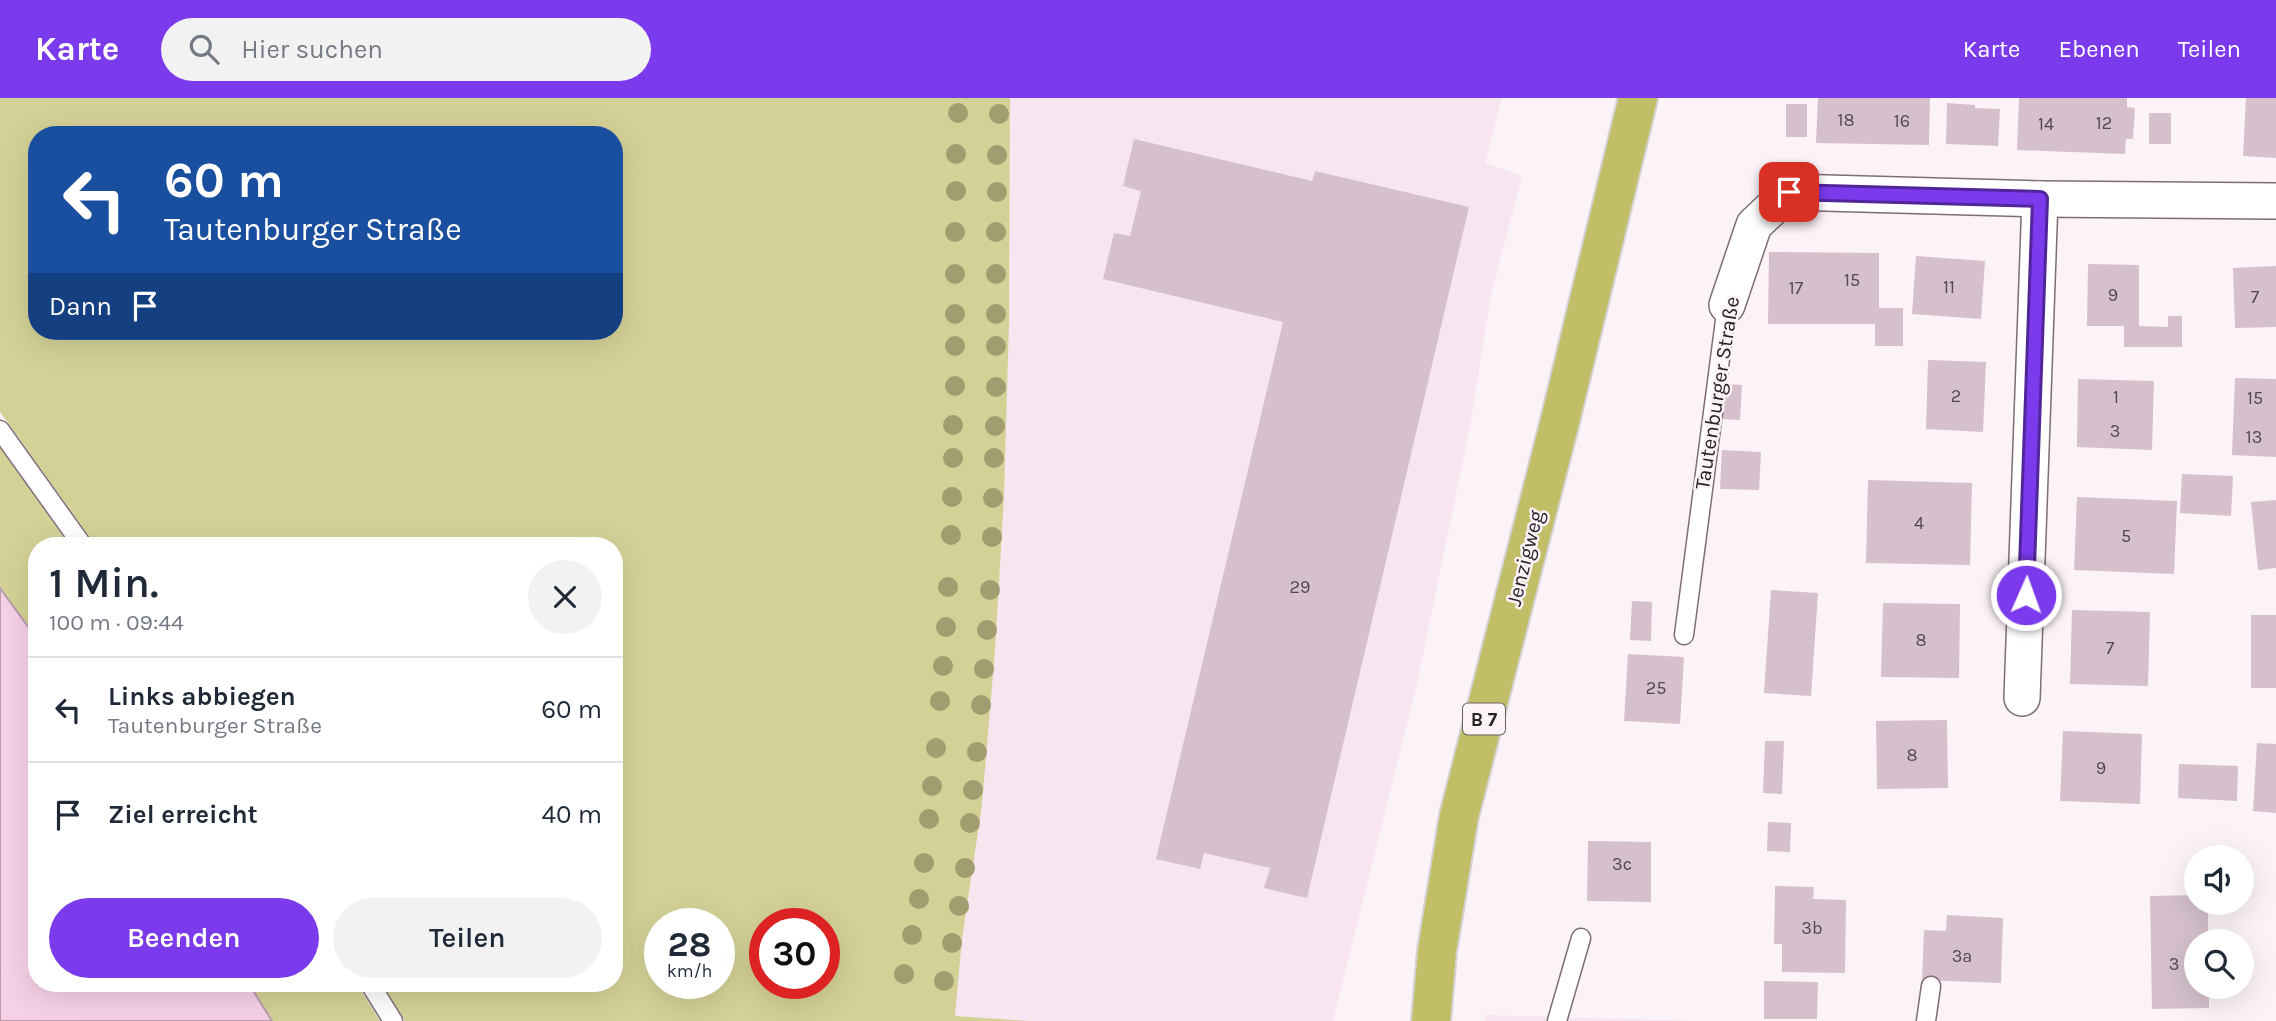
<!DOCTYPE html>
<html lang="de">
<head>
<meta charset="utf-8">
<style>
  :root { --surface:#fff; --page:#f2f2f3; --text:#1f2937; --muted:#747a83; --line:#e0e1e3; --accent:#7c3aed }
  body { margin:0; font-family:Karla,sans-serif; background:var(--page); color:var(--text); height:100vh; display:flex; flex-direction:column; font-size:26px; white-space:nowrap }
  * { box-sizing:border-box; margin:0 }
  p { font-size:23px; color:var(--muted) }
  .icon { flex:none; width:38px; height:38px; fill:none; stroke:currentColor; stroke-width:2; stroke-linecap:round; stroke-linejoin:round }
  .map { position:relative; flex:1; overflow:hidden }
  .panel { position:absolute; left:28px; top:439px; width:595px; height:455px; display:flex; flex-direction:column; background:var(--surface); border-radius:28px; box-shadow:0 7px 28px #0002 }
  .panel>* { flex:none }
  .top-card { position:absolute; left:28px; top:28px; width:595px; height:214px; border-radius:28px; box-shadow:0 7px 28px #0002; background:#1a4fa0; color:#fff; overflow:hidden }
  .tools { position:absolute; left:2184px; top:747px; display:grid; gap:14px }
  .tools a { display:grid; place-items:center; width:70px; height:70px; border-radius:50%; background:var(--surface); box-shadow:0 7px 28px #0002; font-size:35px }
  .speed { position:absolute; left:644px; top:810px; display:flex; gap:14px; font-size:35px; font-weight:700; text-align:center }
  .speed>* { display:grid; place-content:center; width:91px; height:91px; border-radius:50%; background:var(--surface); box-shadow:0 7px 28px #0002; line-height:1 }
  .speed small { font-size:18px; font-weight:400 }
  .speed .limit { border:10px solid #d22; background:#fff; color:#111 }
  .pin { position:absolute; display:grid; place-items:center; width:60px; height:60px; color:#fff; margin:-30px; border-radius:14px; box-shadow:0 4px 10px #0006 }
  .me { position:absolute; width:77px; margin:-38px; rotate:2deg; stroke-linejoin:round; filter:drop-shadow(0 0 5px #0008) }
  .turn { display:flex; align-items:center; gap:24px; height:147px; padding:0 21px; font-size:32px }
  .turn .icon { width:91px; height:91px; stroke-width:2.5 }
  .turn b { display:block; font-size:49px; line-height:60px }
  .then { display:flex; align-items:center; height:66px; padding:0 21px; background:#0003; gap:14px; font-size:26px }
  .round { display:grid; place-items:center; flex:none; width:74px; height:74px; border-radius:37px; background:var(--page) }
  .head { display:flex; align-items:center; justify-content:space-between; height:119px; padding:0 21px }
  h1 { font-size:42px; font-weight:600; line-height:52px }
  .action { display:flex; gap:14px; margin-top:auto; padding:14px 21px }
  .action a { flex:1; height:80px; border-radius:42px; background:var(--accent); color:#fff; font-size:28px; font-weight:600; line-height:80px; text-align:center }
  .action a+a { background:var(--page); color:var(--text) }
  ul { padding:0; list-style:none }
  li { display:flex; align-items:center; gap:21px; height:105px; padding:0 21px; border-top:2px solid var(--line) }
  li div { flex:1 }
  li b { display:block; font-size:26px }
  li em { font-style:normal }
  header { display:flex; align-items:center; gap:42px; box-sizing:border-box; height:98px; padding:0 35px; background:var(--accent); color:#fff }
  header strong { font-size:33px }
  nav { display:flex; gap:38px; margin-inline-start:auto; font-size:24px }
  .search { width:490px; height:63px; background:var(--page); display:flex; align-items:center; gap:18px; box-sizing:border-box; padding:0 24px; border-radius:38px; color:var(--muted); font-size:26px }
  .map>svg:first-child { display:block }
  .built { fill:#f7e5ef }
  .green { fill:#d4d197; fill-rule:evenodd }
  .water { fill:#f6d1e6; stroke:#b89cac; stroke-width:2 }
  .building { fill:#d5c0cc }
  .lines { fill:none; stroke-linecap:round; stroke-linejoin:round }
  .service-casing { stroke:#7f6c77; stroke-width:21 }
  .minor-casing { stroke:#7f6c77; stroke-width:38 }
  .primary-casing { stroke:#d4d3d3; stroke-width:42 }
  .service { stroke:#fff; stroke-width:18 }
  .minor { stroke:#fff; stroke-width:35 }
  .primary { stroke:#c2bd67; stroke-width:38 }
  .tree { fill:#a29c71 }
  .route-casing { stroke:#51269a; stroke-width:18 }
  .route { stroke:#7c3aed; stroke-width:12 }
  .labels { text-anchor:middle; stroke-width:5; stroke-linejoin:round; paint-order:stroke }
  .number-label { font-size:18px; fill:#54494f }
  .shield { fill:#fcf3f8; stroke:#686064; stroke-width:2 }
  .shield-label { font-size:19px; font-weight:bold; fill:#292125 }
  .street-label { font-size:21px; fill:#292125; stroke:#fcf3f8 }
</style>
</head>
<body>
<header>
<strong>Karte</strong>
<div class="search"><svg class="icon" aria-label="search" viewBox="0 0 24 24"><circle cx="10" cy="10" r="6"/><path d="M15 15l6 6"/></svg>Hier suchen</div>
<nav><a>Karte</a><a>Ebenen</a><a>Teilen</a></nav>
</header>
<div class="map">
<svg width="2276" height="923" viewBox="0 0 2276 923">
  <rect width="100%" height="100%" fill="#fcf3f8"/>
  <g class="built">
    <path d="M1010 0H1502L1485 65 1522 78 1490 202 1471 323 1418 581 1333 923H1031L955 918 962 841 982 707 995 553 1004 400 1009 225Z"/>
    <path d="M1484 917 1698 923H1486Z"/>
  </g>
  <g class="green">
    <path d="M0 0H1010L1009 225 1004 400 995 553 982 707 962 841 955 918 1031 923H405L382 886H614V448H96L0 314ZM37 37H614V233H37ZM719 826V886H660V826ZM765 826H824V886H765Z"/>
    <path d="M0 349 70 448H37V541L0 490Z"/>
    <path d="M249 886H357L380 923H272Z"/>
  </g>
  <path class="water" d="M0 490 37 541V886H249L272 923H0Z"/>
  <g class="building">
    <path d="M1818 0H1930L1929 47 1816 45Z"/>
    <path d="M2019 0H2127V9L2135 10 2133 41H2126L2125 56 2017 52Z"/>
    <path d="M2246 0H2276V60L2243 58Z"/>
    <path d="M1947 5 1975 7V10L2000 11 1998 48 1946 46Z"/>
    <rect x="1786" y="6" width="21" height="33"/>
    <rect x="2149" y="15" width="22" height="31"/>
    <path d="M1134 41 1312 83 1315 73 1469 109 1307 800 1264 790 1270 770 1204 755 1200 771 1156 761 1283 224 1103 181 1114 135 1130 138 1141 93 1123 88Z"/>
    <path d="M1769 154 1879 155V210H1903V248H1875V226H1768Z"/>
    <path d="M1916 158 1985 163 1981 221 1912 216Z"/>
    <path d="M2088 166 2139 167V228L2168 229V218H2182V249H2124V228H2087Z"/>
    <path d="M2276 168V229L2235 230 2233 170Z"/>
    <path d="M1928 262 1986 264 1983 334 1926 331Z"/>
    <path d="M2235 280 2276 281V359L2232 357Z"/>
    <path d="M2078 281 2154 283 2152 352 2077 349Z"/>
    <path d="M1723 286 1742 287 1740 322 1721 321Z"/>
    <path d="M1722 352 1761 354 1759 392 1720 391Z"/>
    <path d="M2182 376 2233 378 2231 418 2180 415Z"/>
    <path d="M1868 382 1972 385 1970 467 1866 465Z"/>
    <path d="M2077 399 2177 403 2174 476 2074 472Z"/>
    <path d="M2276 402V470L2258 472 2251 404Z"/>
    <path d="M1771 492 1818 495 1811 598 1764 595Z"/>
    <path d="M1632 503 1652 504 1651 543 1630 542Z"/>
    <path d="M1883 505 1960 506 1959 580 1881 579Z"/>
    <path d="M2072 512 2150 514 2148 588 2070 586Z"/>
    <rect x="2251" y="517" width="25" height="73"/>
    <path d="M1628 556 1684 559 1680 626 1624 623Z"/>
    <path d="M1947 622 1948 690 1877 691 1876 623Z"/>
    <path d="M2063 633 2142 636 2140 706 2060 703Z"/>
    <path d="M1765 643H1784L1782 696 1763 695Z"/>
    <path d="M2257 645 2276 646V715L2253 713Z"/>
    <path d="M2179 666 2238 668 2237 703 2178 700Z"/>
    <path d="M1768 724 1791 725 1790 754 1767 753Z"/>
    <path d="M1588 743 1651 744V804L1587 803Z"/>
    <path d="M1775 788 1814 789 1813 801 1846 802 1845 875 1782 874V846H1774Z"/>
    <path d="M2196 797V805H2208V844H2196V889H2209V910L2152 911 2150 798Z"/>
    <path d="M1947 817 2003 820 2001 885 1922 882 1924 832 1946 833Z"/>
    <path d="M1764 883 1818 884 1817 921H1764Z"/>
  </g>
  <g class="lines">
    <defs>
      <g id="service">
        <path d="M0 332 83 448"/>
        <path d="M1684 537 1727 207"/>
        <path d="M370 886 393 923"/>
        <path d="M1557 923 1581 840"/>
        <path d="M1926 923 1931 888"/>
      </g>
      <g id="minor">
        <path d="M1727 207 1754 127 1789 94 2040 101 2276 103"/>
        <path d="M2022 600 2040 101"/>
      </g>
      <path id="primary" d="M1431 923 1437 853 1459 718 1560 323 1638 0"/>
    </defs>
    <use href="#service" class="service-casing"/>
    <use href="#minor" class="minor-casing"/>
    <use href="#primary" class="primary-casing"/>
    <use href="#service" class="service"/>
    <use href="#minor" class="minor"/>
    <use href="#primary" class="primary"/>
  </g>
  <g class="tree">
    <circle cx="958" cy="15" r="10"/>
    <circle cx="999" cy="16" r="10"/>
    <circle cx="956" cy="56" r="10"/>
    <circle cx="997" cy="57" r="10"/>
    <circle cx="956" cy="93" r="10"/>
    <circle cx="997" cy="94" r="10"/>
    <circle cx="955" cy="134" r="10"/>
    <circle cx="996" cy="134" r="10"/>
    <circle cx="955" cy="176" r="10"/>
    <circle cx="996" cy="176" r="10"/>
    <circle cx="955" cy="216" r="10"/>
    <circle cx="996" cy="216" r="10"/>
    <circle cx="955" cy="248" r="10"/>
    <circle cx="996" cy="248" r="10"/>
    <circle cx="955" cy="288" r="10"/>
    <circle cx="996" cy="289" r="10"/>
    <circle cx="953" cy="327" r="10"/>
    <circle cx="995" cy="328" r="10"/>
    <circle cx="953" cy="360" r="10"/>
    <circle cx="994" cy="360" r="10"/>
    <circle cx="952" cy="399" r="10"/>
    <circle cx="993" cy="400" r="10"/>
    <circle cx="951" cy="437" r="10"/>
    <circle cx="992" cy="439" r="10"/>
    <circle cx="948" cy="489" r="10"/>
    <circle cx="990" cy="492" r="10"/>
    <circle cx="946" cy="529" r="10"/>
    <circle cx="987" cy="532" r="10"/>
    <circle cx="943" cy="568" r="10"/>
    <circle cx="984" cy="571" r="10"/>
    <circle cx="940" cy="603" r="10"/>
    <circle cx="981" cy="607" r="10"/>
    <circle cx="936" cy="650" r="10"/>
    <circle cx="977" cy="654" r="10"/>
    <circle cx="932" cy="688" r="10"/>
    <circle cx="973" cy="692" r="10"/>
    <circle cx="929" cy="721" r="10"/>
    <circle cx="970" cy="725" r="10"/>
    <circle cx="924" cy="765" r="10"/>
    <circle cx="965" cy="770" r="10"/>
    <circle cx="919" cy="801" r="10"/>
    <circle cx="959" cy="808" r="10"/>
    <circle cx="912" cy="837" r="10"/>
    <circle cx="952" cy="845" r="10"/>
    <circle cx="904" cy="876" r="10"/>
    <circle cx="944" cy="883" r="10"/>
  </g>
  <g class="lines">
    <defs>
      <path id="route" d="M1789 94 2040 101 2026 497"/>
    </defs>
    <use href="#route" class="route-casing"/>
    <use href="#route" class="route"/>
  </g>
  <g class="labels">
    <g class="number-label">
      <text x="1846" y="28">18</text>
      <text x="1902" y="29">16</text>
      <text x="2104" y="31">12</text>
      <text x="2046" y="32">14</text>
      <text x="1852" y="188">15</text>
      <text x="1949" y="195">11</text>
      <text x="1796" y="196">17</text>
      <text x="2113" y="203">9</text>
      <text x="2255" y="205">7</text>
      <text x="1956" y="304">2</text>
      <text x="2116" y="305">1</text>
      <text x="2255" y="306">15</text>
      <text x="2115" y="339">3</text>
      <text x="2254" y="345">13</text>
      <text x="1919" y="431">4</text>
      <text x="2126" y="444">5</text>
      <text x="1300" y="495">29</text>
      <text x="1921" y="548">8</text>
      <text x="2110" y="556">7</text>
      <text x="1656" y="596">25</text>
      <text x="1912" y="663">8</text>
      <text x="2101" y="676">9</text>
      <text x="1622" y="772">3c</text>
      <text x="1812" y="836">3b</text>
      <text x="1962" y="864">3a</text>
      <text x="2174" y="872">3</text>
    </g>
    <rect class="shield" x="1463" y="605.5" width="42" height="31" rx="5"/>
    <g class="shield-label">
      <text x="1484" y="628">B 7</text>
    </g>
    <g class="street-label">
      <text transform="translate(1717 295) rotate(-81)" y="7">Tautenburger Straße</text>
      <text transform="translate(1525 460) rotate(-76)" y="7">Jenzigweg</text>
    </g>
  </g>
</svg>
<div class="tools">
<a><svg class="icon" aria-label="sound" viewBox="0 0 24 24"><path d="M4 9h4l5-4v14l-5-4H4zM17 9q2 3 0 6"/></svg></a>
<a><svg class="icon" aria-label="search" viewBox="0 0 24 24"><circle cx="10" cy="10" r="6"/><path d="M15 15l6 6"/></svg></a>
</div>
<div class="speed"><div>28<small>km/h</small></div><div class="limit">30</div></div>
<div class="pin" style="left:1789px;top:94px;background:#d93025"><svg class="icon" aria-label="arrive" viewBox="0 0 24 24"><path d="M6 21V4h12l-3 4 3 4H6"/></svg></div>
<svg class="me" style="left:2026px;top:497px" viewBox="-20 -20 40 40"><circle r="17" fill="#7c3aed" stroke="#fff" stroke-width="3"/><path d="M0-11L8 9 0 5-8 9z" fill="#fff"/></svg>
<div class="top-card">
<div class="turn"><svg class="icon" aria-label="left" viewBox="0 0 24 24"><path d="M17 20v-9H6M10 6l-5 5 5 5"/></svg><div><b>60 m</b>Tautenburger Straße</div></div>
<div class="then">Dann<svg class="icon" aria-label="arrive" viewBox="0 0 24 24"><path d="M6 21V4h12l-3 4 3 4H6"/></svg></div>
</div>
<section class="panel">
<div class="head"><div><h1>1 Min.</h1><p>100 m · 09:44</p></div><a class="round"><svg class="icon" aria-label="close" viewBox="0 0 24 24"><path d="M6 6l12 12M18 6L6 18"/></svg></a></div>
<ul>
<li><svg class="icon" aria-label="left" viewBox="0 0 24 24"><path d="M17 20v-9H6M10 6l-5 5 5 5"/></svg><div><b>Links abbiegen</b><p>Tautenburger Straße</p></div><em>60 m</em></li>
<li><svg class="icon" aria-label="arrive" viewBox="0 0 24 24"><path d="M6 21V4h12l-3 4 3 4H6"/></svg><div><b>Ziel erreicht</b></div><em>40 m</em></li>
</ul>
<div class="action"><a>Beenden</a><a>Teilen</a></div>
</section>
</div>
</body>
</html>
